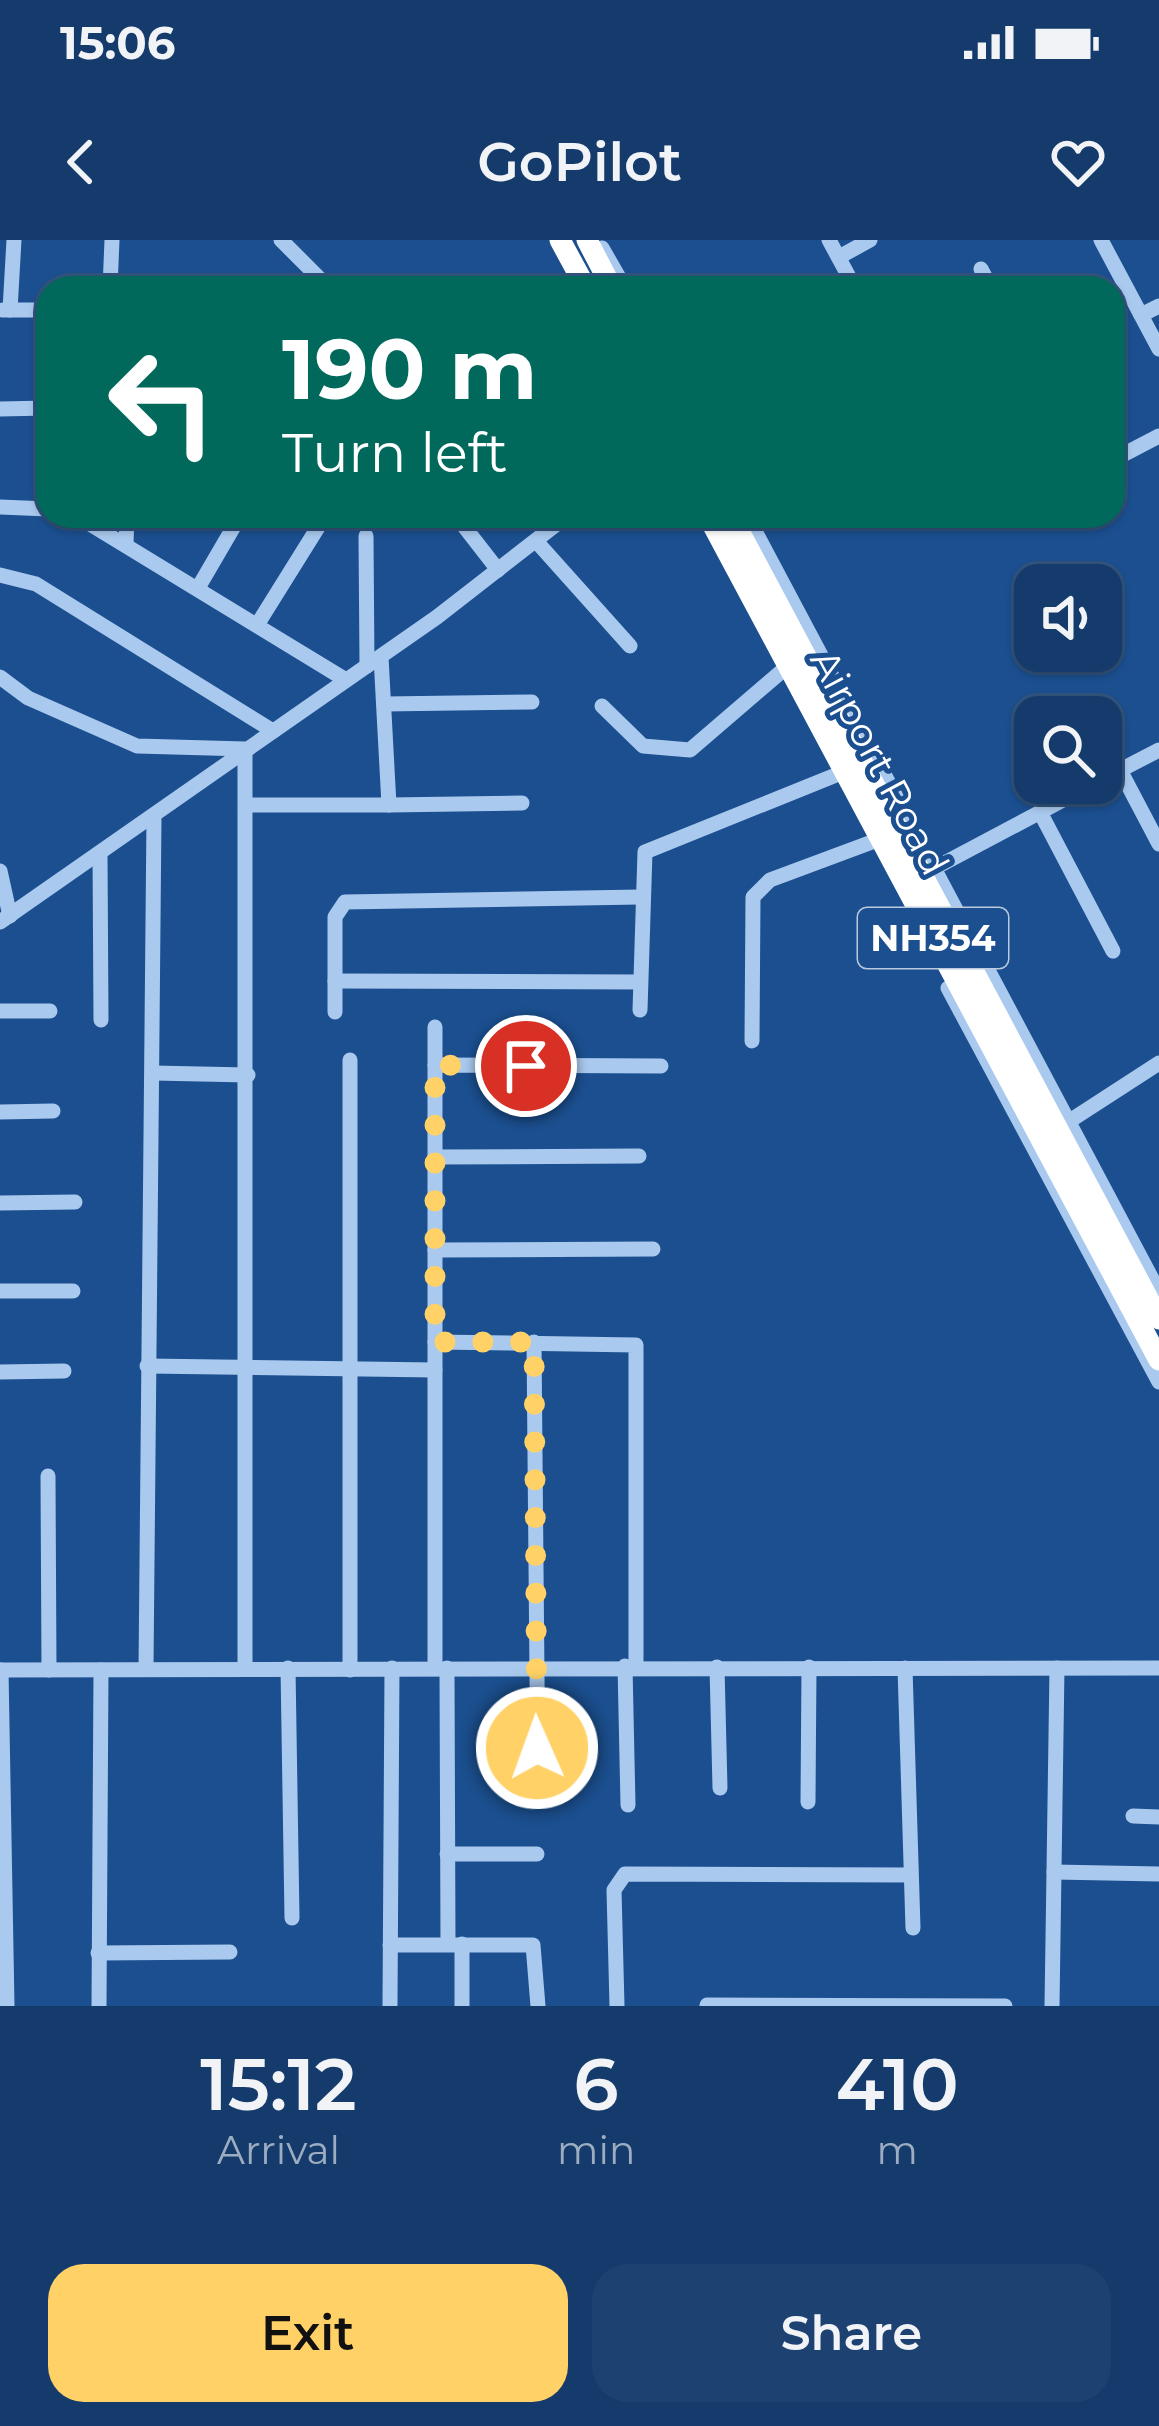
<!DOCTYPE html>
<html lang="en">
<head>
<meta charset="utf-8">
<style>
  :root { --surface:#143b6b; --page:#1d4271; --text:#f1f3f6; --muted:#9dadc1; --line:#33557e; --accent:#ffd166 }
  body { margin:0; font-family:Montserrat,sans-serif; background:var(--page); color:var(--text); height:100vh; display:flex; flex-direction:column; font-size:45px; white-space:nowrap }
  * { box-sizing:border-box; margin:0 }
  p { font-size:39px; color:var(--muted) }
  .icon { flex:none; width:66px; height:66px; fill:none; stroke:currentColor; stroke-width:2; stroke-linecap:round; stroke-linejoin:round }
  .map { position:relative; height:1766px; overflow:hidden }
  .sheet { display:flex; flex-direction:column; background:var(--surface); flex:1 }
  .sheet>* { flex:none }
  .hud { position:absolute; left:36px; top:36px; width:1089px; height:252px; border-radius:36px; box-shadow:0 3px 9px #0004,0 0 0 3px var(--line); background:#00695c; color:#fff; overflow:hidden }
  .fabs { position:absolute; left:1014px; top:324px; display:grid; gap:24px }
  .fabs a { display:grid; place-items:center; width:108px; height:108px; border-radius:24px; background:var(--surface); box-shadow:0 3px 9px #0004,0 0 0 3px var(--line); font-size:60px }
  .pin { position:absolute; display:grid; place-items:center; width:102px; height:102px; color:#fff; margin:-51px; border:6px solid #fff; border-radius:50%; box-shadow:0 3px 12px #0007 }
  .me { position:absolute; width:132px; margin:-66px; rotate:358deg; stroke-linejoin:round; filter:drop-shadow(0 0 9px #0008) }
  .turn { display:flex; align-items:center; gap:42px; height:252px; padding:0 48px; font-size:54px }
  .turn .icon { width:156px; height:156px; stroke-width:2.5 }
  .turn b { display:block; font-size:84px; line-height:102px }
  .eta { display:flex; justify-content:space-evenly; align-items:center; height:204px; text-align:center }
  .eta b { font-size:72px; font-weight:600; line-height:84px }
  .action { display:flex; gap:24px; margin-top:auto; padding:24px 48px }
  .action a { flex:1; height:138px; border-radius:36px; background:var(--accent); color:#111; font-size:48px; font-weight:600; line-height:138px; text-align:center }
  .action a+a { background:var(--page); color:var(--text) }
  .status { display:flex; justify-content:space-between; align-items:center; height:84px; padding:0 60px; background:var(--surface); direction:ltr }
  .status svg { height:33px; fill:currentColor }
  header { display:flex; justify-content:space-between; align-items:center; height:156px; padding:0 48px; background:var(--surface); font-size:54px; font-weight:600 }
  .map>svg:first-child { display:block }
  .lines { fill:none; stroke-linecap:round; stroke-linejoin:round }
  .minor { stroke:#a9c9ee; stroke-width:15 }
  .highway { stroke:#fff; stroke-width:21 }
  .route { stroke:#ffd166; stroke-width:21; stroke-dasharray:0 37.8 }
  .labels { text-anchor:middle; stroke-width:10; stroke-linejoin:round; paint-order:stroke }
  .shield { fill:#1b4f8f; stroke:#bbcadd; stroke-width:3 }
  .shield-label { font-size:36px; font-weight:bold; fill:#fff }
  .street-label { font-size:39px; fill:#fff; stroke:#1b4f8f }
</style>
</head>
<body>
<div class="status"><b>15:06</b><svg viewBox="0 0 49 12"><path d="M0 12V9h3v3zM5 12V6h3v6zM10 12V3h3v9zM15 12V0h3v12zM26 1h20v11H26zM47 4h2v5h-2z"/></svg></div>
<header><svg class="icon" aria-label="back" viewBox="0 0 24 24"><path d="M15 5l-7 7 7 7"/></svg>GoPilot<svg class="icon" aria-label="heart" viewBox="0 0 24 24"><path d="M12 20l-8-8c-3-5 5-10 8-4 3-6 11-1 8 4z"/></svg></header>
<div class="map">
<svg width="1159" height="1766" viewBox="0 0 1159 1766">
  <rect width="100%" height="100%" fill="#1b4f8f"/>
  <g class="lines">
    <g class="minor">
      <path d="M281 0 329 48"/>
      <path d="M829 0 855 48"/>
      <path d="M1101 0 1159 109"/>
      <path d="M602 8 625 48"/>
      <path d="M839 17 870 0"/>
      <path d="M981 29 991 48"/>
      <path d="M110 48 112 0"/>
      <path d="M3 70H48"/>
      <path d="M10 70 14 0"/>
      <path d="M1141 75 1159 66"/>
      <path d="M0 169 48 168"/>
      <path d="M1113 220 1159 196"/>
      <path d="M0 267 48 269"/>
      <path d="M77 276 346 440"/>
      <path d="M456 276 498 330"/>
      <path d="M747 276 1159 1052"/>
      <path d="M978 276 995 283 1011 276"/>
      <path d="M366 296 367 426"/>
      <path d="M536 301 630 406"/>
      <path d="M126 304 127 276"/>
      <path d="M0 335 36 344 273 491"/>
      <path d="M198 348 240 276"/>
      <path d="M257 385 325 276"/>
      <path d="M381 417 389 565 522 563"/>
      <path d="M0 437 28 458 137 506 245 509V1429"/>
      <path d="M384 464 532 462"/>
      <path d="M602 466 643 506 690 510 782 431"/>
      <path d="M1120 530 1159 604"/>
      <path d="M1101 540 1159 510"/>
      <path d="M246 565H389"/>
      <path d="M1040 572 1113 711"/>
      <path d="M100 613 101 780"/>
      <path d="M933 629 1095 543"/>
      <path d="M0 631 10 676"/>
      <path d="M0 682 437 377 567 276"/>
      <path d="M335 741 640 742"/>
      <path d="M948 748 1159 1142"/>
      <path d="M640 770 645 612 836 535"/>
      <path d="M0 771H50"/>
      <path d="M335 772V677L345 662 640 657"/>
      <path d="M435 787V825"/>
      <path d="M752 801 753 657 770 640 872 602"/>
      <path d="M350 820V1430"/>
      <path d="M153 833 248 835"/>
      <path d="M0 872 53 871"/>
      <path d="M1068 882 1159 823"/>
      <path d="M435 917 639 916"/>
      <path d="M0 963 75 962"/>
      <path d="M435 1010 653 1009"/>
      <path d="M0 1051H73"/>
      <path d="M435 1102 636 1105V1426"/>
      <path d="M534 1102 538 1548"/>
      <path d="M147 1126 435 1130"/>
      <path d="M0 1132 64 1131"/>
      <path d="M48 1236 49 1430"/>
      <path d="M625 1426 628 1565"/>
      <path d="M717 1427 720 1548"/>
      <path d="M288 1428 292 1678"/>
      <path d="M435 1428V825L661 826"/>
      <path d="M447 1428 448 1704"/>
      <path d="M905 1428 913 1688"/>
      <path d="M146 1429 154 576"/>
      <path d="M0 1430 1159 1428"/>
      <path d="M1 1430 7 1766"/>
      <path d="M808 1562 809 1427"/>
      <path d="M1133 1576 1159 1577"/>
      <path d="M447 1614H537"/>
      <path d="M1054 1632 1159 1634"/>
      <path d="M462 1704V1766"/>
      <path d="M390 1705H533L538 1766"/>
      <path d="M98 1713 230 1712"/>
      <path d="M707 1765 1005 1766"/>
      <path d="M99 1766 101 1430"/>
      <path d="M390 1766 392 1428"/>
      <path d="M617 1766 614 1650 625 1634 910 1635"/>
      <path d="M1052 1766 1057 1428"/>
    </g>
    <g class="highway">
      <path d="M560 0 586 48"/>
      <path d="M587 0 612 48"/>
      <path d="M708 276 1159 1120"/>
      <path d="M731 276 1159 1079"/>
    </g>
  </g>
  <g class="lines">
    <path class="route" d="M526 826 435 825V1102H534L537 1508"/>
  </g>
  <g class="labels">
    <rect class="shield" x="858" y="668" width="150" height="60" rx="9"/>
    <g class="shield-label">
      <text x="933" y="711">NH354</text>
    </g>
    <g class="street-label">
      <text transform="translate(880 522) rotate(62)" y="14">Airport Road</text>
    </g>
  </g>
</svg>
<div class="fabs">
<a><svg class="icon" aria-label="sound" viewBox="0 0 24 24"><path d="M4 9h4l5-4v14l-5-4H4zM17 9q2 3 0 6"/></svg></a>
<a><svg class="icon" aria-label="search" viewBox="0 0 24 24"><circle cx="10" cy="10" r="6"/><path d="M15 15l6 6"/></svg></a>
</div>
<div class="pin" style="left:526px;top:826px;background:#d93025"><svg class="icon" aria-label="arrive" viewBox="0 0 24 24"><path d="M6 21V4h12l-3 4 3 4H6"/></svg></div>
<svg class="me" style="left:537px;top:1508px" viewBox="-20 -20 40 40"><circle r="17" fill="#ffd166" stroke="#fff" stroke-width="3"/><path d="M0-11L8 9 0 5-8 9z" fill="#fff"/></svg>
<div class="hud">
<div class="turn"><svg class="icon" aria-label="left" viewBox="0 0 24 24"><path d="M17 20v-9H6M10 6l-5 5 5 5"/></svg><div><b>190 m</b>Turn left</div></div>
</div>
</div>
<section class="sheet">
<div class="eta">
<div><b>15:12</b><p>Arrival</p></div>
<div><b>6</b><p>min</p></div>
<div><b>410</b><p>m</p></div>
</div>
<div class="action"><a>Exit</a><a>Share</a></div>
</section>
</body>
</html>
